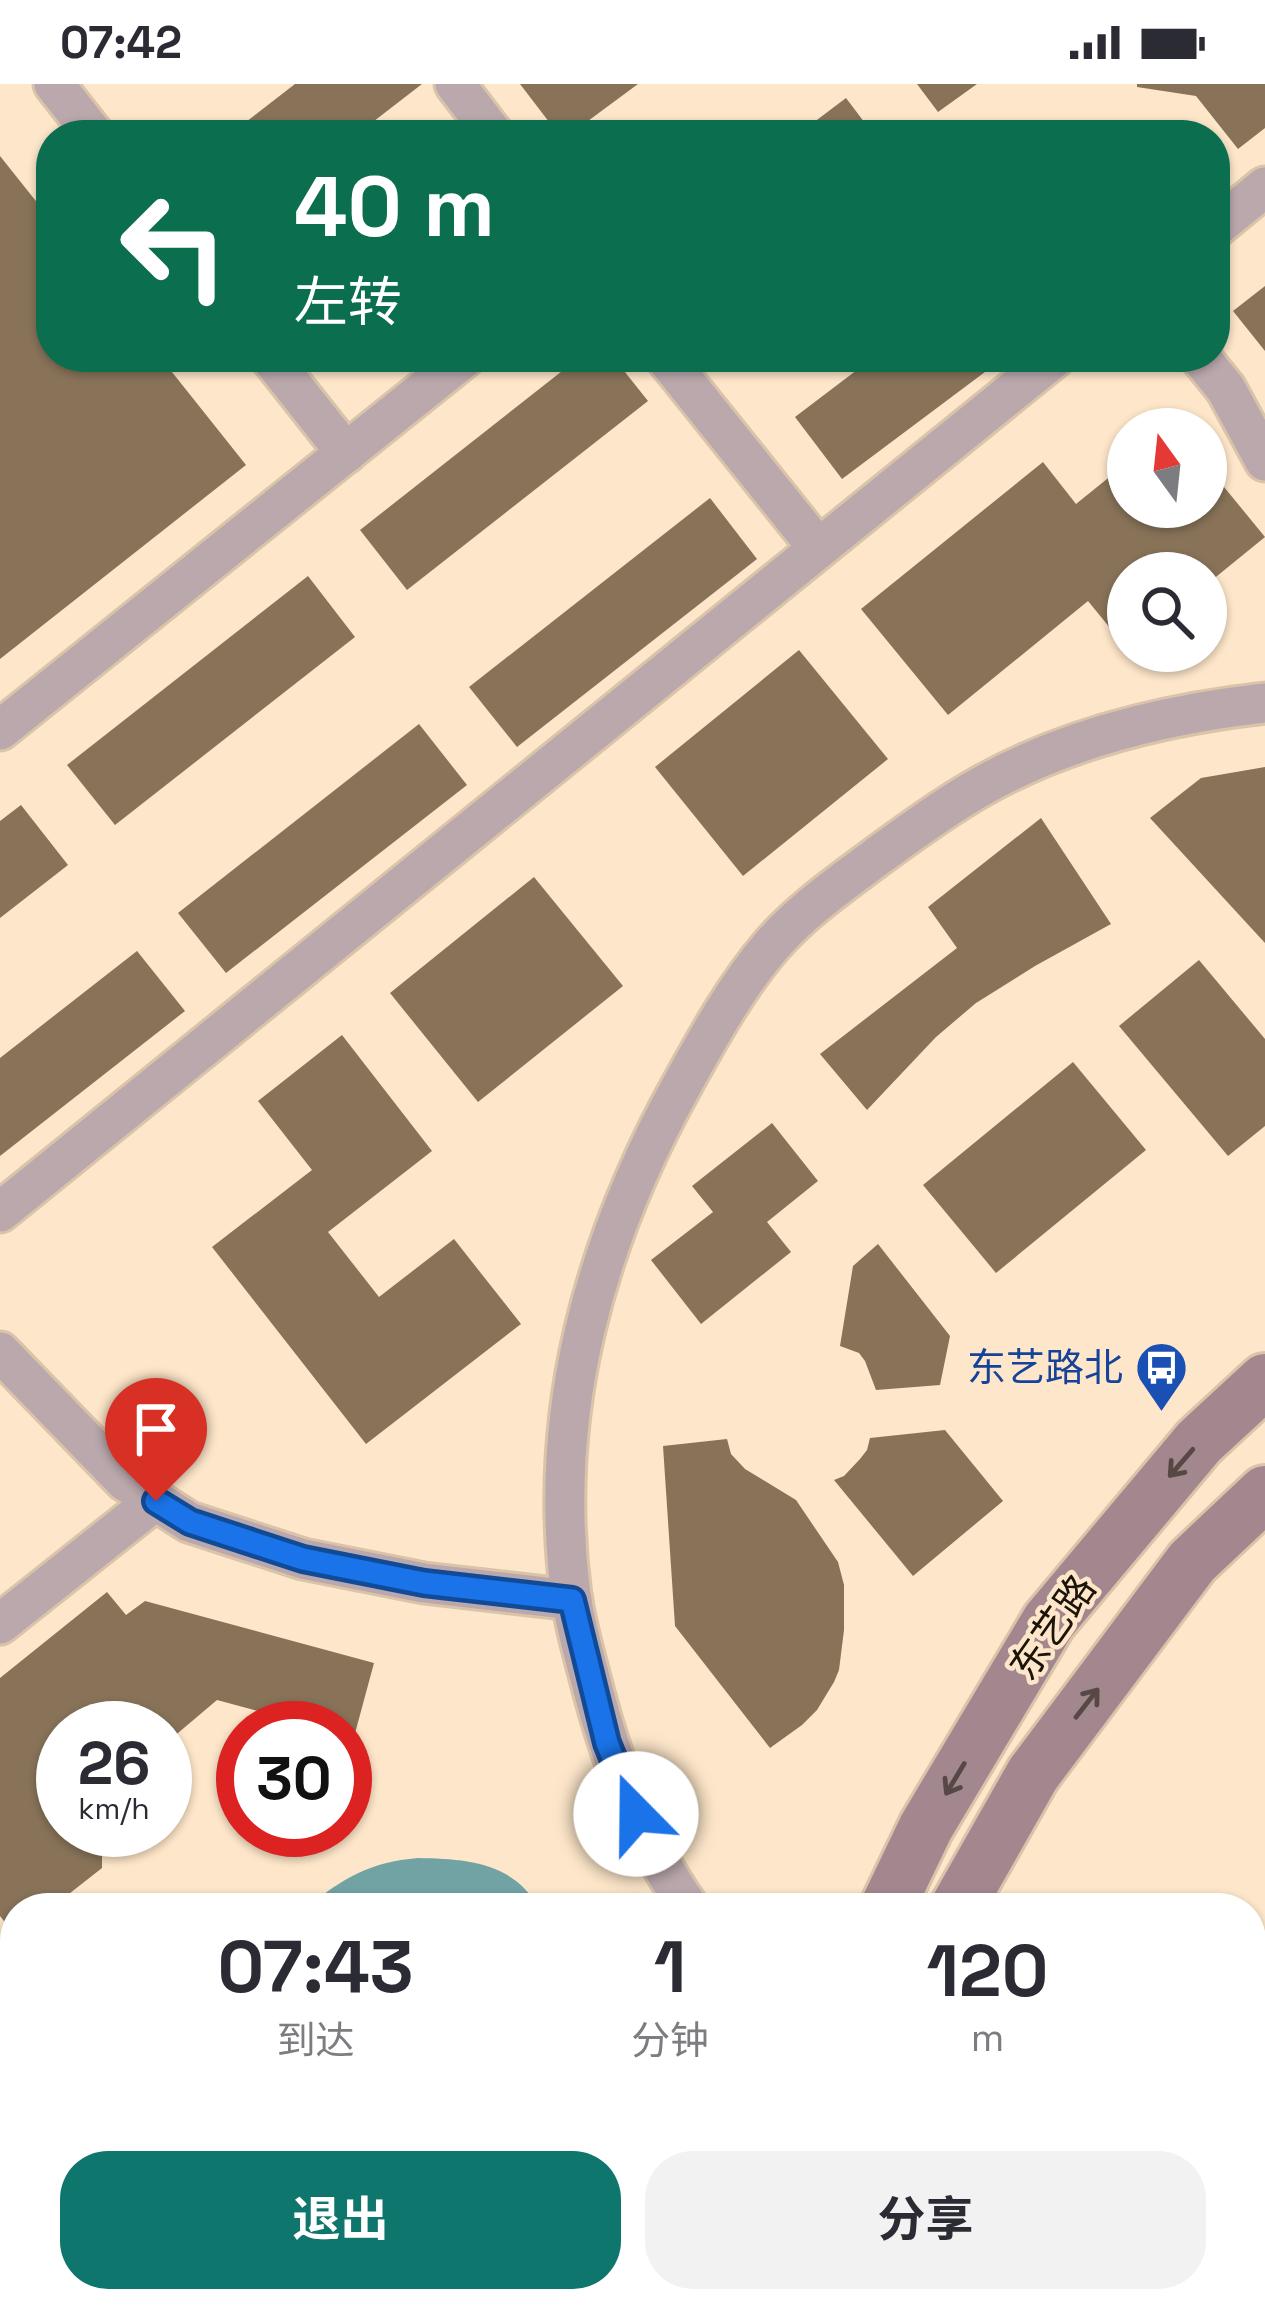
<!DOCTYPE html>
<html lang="zh">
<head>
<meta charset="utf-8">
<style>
  :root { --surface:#fff; --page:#f2f2f3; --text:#2b2b33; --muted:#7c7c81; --accent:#0f766e }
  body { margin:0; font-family:"Space Grotesk","Noto Sans SC",sans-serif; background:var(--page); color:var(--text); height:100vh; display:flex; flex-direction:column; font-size:45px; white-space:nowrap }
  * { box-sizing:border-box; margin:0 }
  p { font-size:39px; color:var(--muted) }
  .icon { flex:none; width:66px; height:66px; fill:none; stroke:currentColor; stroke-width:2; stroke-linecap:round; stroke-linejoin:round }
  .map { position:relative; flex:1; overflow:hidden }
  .details { position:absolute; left:0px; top:1809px; width:1266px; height:420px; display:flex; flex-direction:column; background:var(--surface); border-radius:48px 48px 0 0; box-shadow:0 3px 9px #0004 }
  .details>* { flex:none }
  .top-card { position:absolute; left:36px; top:36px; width:1194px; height:252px; border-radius:48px; box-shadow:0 3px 9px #0004; background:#0b6e4f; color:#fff; overflow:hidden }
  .needle { width:78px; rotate:345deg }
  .fabs { position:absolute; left:1107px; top:324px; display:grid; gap:24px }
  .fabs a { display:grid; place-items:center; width:120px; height:120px; border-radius:50%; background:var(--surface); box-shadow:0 3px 9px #0004; font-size:60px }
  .speed { position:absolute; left:36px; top:1617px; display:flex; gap:24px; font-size:60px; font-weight:700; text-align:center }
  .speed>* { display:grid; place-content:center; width:156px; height:156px; border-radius:50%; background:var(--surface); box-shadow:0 3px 9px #0004; line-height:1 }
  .speed small { font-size:30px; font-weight:400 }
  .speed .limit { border:18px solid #d22; background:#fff; color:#111 }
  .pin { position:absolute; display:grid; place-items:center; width:102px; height:102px; color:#fff; margin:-123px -51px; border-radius:50% 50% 50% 0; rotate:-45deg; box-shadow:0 0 12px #0007 }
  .pin .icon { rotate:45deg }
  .me { position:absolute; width:132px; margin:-66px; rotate:338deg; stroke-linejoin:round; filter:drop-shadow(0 0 9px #0008) }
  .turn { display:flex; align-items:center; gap:42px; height:252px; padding:0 60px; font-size:54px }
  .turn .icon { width:156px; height:156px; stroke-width:2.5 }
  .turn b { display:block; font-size:84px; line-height:102px }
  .eta { display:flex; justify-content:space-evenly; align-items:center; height:204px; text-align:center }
  .eta b { font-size:72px; font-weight:700; line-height:84px }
  .button { display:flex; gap:24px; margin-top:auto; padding:24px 60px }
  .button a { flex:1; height:138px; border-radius:48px; background:var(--accent); color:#fff; font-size:48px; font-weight:700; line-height:138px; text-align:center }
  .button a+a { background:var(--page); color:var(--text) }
  .status { display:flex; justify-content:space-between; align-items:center; height:84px; padding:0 60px; background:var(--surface); direction:ltr }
  .status svg { height:33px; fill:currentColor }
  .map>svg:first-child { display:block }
  .education { fill:#f3dad1 }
  .water { fill:#71a3a5 }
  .building { fill:#887359 }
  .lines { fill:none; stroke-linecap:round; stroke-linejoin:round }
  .street-casing { stroke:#d9c4aa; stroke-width:45 }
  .secondary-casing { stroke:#d9c4aa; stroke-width:60 }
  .street { stroke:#baa8ac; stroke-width:39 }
  .secondary { stroke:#a2888e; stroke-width:54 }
  .oneway { stroke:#584845 }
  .route-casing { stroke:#114b97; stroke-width:30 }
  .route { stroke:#1a73e8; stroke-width:21 }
  .labels { text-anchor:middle; stroke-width:9; stroke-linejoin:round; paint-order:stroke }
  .transit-label { font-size:39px; fill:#164399; stroke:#fde6c9; text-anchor:end }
  .street-label { font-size:39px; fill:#1c1409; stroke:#fde6c9 }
</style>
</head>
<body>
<div class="status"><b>07:42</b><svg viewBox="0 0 49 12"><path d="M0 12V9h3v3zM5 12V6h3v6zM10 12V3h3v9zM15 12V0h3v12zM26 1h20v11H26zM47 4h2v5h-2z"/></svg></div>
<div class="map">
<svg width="1265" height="2229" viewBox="0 0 1265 2229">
  <rect width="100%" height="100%" fill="#fde6c9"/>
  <path class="education" d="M1251 2136 1265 2141V2229H873L878 2214H1251Z"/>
  <g class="water">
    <path d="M418 1774C467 1775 513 1778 539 1824H306C343 1794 370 1778 418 1774Z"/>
    <path d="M15 2161V2214H210L205 2229H0V2165Z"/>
  </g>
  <g class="building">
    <path d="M295 0H422L356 51H229Z"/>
    <path d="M520 0H638L569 51H559Z"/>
    <path d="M917 0H977L938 28Z"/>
    <path d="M1137 0H1265V44L1238 65 1196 12 1137 3Z"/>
    <path d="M846 14 874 51H797Z"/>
    <path d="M0 72 51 136V273H160L246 381 0 575Z"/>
    <path d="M1265 202V267L1233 227Z"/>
    <path d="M580 273H613L648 317 407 506 360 446Z"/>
    <path d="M874 273H1005L842 395 795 333Z"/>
    <path d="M1043 378 1076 420 1128 378V423H1206V381L1265 453 1206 501V489H1128V566L1088 517 948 631 861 525Z"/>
    <path d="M710 414 757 475 517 663 469 603Z"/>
    <path d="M308 492 355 553 115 741 67 681Z"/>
    <path d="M799 566 888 675 743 792 655 683Z"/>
    <path d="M419 640 467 701 226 889 178 829Z"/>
    <path d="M1265 683V859L1150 734 1201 694Z"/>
    <path d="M21 721 68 781 0 834V737Z"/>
    <path d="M1041 734 1111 840 1035 882 976 919 936 953 867 1026 820 970 957 864 928 823Z"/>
    <path d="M534 793 623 902 478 1018 390 909Z"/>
    <path d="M137 867 185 927 0 1072V974Z"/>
    <path d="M1199 876 1265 955V1042L1228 1072 1119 942Z"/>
    <path d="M342 951 432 1067 328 1148 379 1213 454 1155 521 1240 366 1360 212 1163 312 1086 258 1017Z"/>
    <path d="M1073 978 1146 1066 996 1189 923 1101Z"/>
    <path d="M772 1039 818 1097 767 1138 791 1168 701 1240 651 1176 713 1128 692 1102Z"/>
    <path d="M878 1160 950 1252 940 1301 876 1306 865 1277 859 1269 840 1262 853 1182Z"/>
    <path d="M945 1346 1003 1417 913 1492 834 1396 844 1392 860 1375 867 1366 870 1354Z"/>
    <path d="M727 1355 731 1370 745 1385 796 1416 838 1478 844 1501V1546L839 1586 834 1598 817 1626 802 1641 770 1664 675 1542 663 1362Z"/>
    <path d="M107 1508 126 1531 145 1517 374 1579 354 1653 345 1651V1644H320L217 1616 165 1660V1644H63V1746H111L102 1770V1784L51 1824H15V1851L0 1832V1594Z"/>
    <path d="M522 2214H589L577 2229H531L518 2220Z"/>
  </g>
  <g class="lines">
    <defs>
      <g id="street">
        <path d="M54 0 94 51"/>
        <path d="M455 0 494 51"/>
        <path d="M1215 144 1265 103"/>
        <path d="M270 273 346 369"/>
        <path d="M665 273 818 464"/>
        <path d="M1200 273 1226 305 1265 377"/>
        <path d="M0 646 465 273"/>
        <path d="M0 1128 1055 273"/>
        <path d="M0 1268 125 1397 189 1438 303 1475 424 1499 572 1516"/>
        <path d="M0 1540 156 1416"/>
        <path d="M689 1824C644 1760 614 1685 594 1609 586 1578 576 1545 571 1512 547 1329 594 1159 683 999 709 952 736 903 771 862 800 828 839 801 875 774 908 750 943 724 980 703 1066 654 1167 630 1265 619"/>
      </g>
      <g id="secondary">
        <path d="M887 1824 926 1743 1049 1537 1199 1358 1265 1297"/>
        <path d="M957 1824 1033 1690 1192 1478 1265 1409"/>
        <path d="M707 2229 712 2214"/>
        <path d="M778 2229 783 2214"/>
      </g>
    </defs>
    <use href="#street" class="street-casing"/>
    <use href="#secondary" class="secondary-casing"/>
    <use href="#street" class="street"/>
    <use href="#secondary" class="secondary"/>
  </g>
  <defs><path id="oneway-shaft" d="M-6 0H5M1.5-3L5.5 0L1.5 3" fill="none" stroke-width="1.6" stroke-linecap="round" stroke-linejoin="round" transform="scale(3)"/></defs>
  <g class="oneway">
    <use href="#oneway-shaft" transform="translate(1181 1379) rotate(131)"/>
    <use href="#oneway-shaft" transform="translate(1087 1619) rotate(-52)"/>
    <use href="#oneway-shaft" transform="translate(955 1695) rotate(121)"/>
  </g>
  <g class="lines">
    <defs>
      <path id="route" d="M156 1417 190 1438 303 1475 424 1499 572 1516 607 1659 636 1730"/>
    </defs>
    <use href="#route" class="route-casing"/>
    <use href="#route" class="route"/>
  </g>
  <defs>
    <symbol id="bus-pin" viewBox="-11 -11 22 30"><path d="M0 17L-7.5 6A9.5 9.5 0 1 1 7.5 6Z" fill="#1a4fb4" stroke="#fde6c9"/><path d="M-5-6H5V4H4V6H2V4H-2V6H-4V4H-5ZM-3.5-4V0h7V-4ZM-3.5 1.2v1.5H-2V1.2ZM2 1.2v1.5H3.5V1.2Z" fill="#fff"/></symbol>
  </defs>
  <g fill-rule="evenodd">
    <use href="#bus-pin" x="1132" y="1254" width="59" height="81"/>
  </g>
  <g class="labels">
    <g class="transit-label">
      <text x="1123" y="1297">东艺路北</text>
    </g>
    <g class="street-label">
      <text transform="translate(1052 1543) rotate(-55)" y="14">东艺路</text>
    </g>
  </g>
</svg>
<div class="fabs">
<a><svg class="needle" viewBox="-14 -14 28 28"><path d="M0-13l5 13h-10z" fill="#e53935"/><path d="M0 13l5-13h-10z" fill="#7c7c81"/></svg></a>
<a><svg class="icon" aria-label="search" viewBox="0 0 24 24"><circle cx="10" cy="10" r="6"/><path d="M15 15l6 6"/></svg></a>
</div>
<div class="speed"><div>26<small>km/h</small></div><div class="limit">30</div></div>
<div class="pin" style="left:156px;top:1417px;background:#d93025"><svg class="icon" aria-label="arrive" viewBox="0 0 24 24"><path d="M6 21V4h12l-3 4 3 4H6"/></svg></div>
<svg class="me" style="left:636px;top:1730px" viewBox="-20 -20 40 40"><circle r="19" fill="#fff"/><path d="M0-13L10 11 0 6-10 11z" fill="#1a73e8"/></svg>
<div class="top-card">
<div class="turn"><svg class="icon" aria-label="left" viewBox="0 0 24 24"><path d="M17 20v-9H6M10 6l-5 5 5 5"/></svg><div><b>40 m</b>左转</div></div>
</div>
<section class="details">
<div class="eta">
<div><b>07:43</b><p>到达</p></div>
<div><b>1</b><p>分钟</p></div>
<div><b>120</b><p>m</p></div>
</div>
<div class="button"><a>退出</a><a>分享</a></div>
</section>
</div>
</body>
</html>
